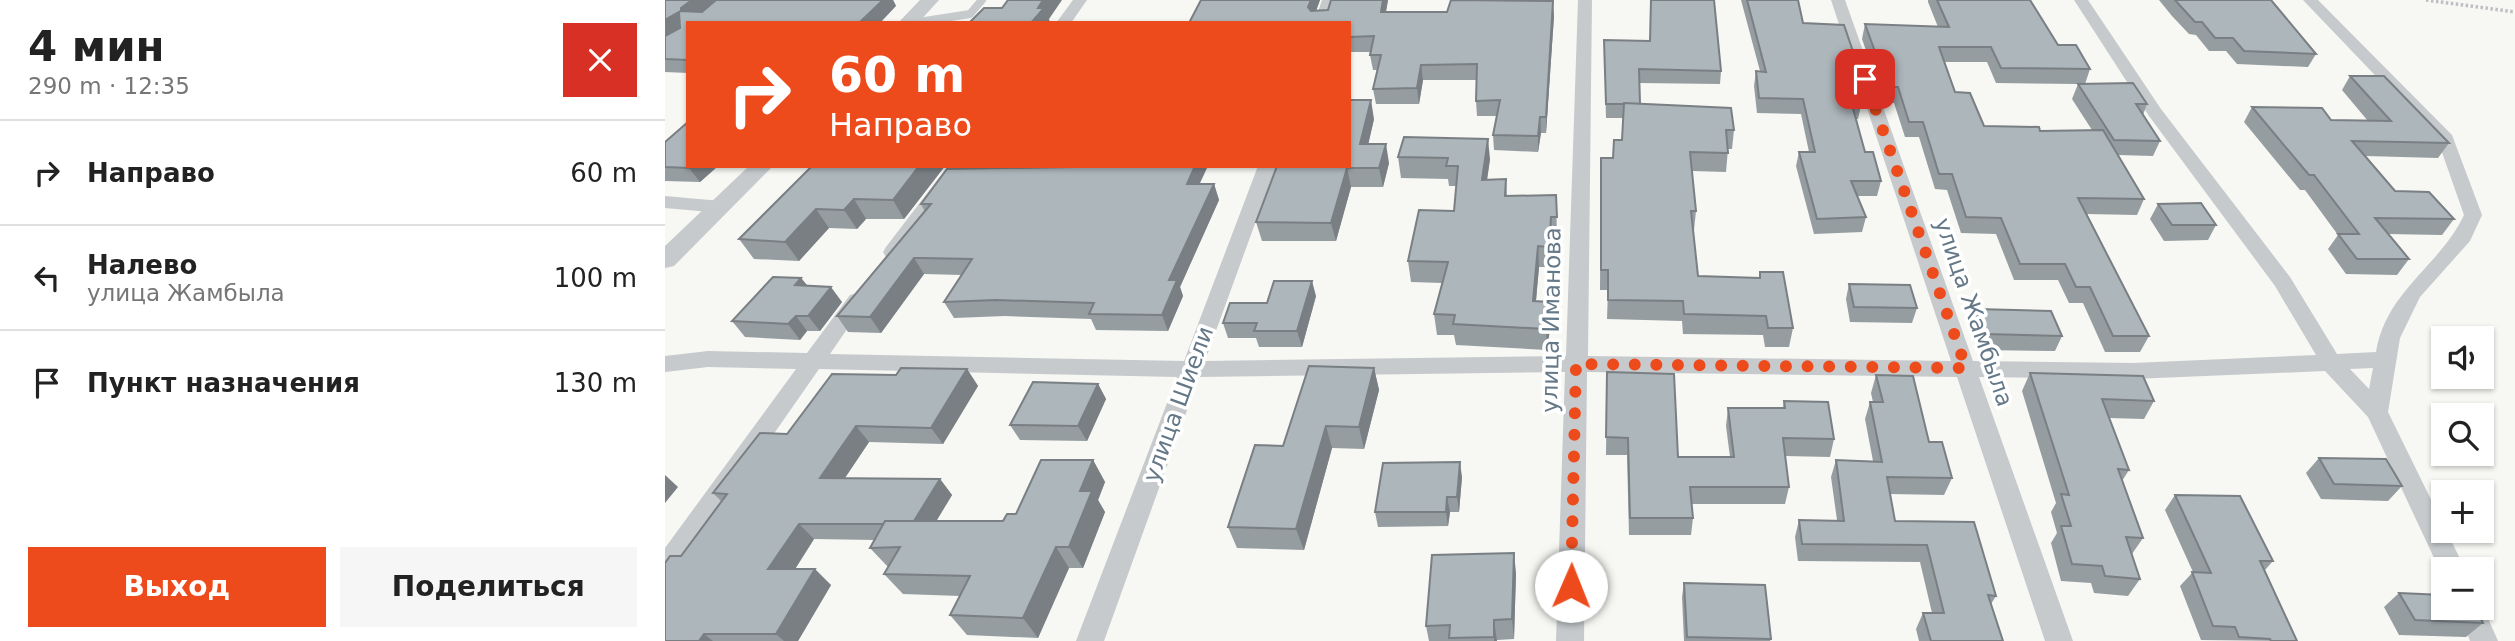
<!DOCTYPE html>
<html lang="ru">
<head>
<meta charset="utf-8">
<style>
  :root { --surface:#fff; --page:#f6f6f6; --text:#222; --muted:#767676; --line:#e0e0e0; --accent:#ee4b1c }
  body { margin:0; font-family:"DejaVu Sans",sans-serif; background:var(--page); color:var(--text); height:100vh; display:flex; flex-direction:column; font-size:26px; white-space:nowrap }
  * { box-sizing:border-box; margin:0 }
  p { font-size:23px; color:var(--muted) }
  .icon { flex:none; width:38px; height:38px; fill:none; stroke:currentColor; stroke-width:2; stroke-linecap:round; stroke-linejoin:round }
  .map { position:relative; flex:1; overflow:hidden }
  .drawer { display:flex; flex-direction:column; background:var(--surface); width:665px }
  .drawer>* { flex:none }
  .hud { position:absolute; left:21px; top:21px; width:665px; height:147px; border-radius:0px; box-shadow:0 2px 5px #0004; background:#ee4b1c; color:#fff; overflow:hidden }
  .controls { position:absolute; left:1766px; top:326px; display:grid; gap:14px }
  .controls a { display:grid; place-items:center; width:63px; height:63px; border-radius:0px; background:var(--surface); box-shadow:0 2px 5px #0004; font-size:35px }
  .pin { position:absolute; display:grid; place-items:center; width:60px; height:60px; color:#fff; margin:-30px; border-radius:14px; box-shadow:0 4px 10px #0006 }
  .me { position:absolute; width:77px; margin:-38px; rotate:1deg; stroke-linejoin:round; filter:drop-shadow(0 0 5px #0008) }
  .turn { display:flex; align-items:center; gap:24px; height:147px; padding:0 28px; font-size:32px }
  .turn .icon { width:91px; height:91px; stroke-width:2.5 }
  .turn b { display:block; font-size:49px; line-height:60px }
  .round { display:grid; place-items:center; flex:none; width:74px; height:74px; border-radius:0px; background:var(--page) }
  .head { display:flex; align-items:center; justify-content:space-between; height:119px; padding:0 28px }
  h1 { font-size:42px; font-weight:600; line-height:52px }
  .button { display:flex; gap:14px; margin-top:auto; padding:14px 28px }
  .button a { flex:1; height:80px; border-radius:0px; background:var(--accent); color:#fff; font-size:28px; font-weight:600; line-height:80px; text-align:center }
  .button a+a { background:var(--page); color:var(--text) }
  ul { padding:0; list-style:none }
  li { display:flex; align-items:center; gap:21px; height:105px; padding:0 28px; border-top:2px solid var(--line) }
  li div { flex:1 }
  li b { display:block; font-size:26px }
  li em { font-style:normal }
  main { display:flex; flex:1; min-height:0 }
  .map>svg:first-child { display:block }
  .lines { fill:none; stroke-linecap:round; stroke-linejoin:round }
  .path { stroke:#bdc0c2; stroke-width:3.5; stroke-dasharray:2.5 2.5; stroke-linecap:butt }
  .service { stroke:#c6cacd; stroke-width:8 }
  .minor { fill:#c6cacd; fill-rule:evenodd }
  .tertiary { fill:#c6cacd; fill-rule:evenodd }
  .wall { fill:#959da1; fill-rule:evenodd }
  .shaded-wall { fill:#797f83 }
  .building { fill:#adb6bb; stroke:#797f83; stroke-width:2 }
  .route { stroke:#ee4b1c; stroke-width:12; stroke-dasharray:0 21.6 }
  .labels { text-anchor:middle; stroke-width:7; stroke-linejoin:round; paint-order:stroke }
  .street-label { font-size:23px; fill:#647887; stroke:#fff }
</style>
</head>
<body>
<main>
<section class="drawer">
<div class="head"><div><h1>4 мин</h1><p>290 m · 12:35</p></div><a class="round" style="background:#d93025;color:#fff"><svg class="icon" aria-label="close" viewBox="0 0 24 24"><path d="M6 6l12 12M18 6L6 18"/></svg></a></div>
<ul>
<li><svg class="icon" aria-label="right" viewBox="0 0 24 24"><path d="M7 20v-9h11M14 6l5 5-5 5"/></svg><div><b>Направо</b></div><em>60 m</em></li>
<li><svg class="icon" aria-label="left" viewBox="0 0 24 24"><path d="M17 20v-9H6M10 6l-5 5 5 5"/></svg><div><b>Налево</b><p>улица Жамбыла</p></div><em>100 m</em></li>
<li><svg class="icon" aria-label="arrive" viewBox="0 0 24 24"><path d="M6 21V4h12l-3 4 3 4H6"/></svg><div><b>Пункт назначения</b></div><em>130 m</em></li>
</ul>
<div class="button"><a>Выход</a><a>Поделиться</a></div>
</section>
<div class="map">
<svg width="1850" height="641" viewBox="0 0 1850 641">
  <rect width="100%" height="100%" fill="#f7f7f3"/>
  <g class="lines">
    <path class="path" d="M1761 0 1850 12"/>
    <path class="service" d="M247 23 305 14 317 0"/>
    <g class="minor">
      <path d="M408 0H422L406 23H391Z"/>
      <path d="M657 0H671L664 23H649Z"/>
      <path d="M913 0H927L923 356 1286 361 1166 0H1180L1308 361 1468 363 1651 355 1610 286 1484 116 1409 0H1423L1496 109 1625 277 1672 354 1711 352C1721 291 1775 266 1799 215L1773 141 1638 0H1653L1787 135 1817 215 1805 241 1755 297 1735 338 1723 412 1778 524V530H1781L1800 569H1778V577L1703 417 1660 371 1468 379 1314 377 1408 641H1380L1292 377 922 372 919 641H891L900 372 534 377 439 641H411L512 377 154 369 9 577 0 580V548L131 369 43 367 0 372V356L43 351 142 353 185 295 192 293 202 300 165 354 519 361 593 166H611L540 361 901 356ZM1708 368 1704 389 1685 369Z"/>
      <path d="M283 166H301L235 257H221L218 252 221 247Z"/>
      <path d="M0 196 56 201 65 207 56 213 0 208Z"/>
      <path d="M1816 603 1818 607 1833 641H1805L1792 607H1816Z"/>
    </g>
    <g class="tertiary">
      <path d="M255 0H274L253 23H233Z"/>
      <path d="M84 166H108L9 266 0 268V246Z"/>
    </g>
  </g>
  <g class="wall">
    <path d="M0 0H228L231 6 23 23V73L0 72Z"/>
    <path d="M536 0H655L651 11 663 10 666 0H723L721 12 889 16 881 133H876L873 152 829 150 828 135 832 116H812L811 101V80H758L754 104H711L708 89 713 70H708L705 55 706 52H684V23Z"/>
    <path d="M1076 0H1133L1138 23 1200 87 1197 102H1195L1196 105 1193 119H1191L1200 152 1216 181 1212 196H1192L1201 217 1197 232 1149 234 1131 166 1134 152H1144L1136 114 1092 113 1089 86 1091 71H1095Z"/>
    <path d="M1263 0H1365L1393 45 1425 69 1420 84 1482 104 1478 115 1495 141 1488 156 1453 155 1479 199 1472 215 1422 214 1484 336 1475 352H1440L1418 303H1404L1393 280H1349L1331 234 1296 233 1282 190 1270 189 1254 137H1240L1229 103 1219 102 1197 39 1200 24 1273 27 1263 2ZM1279 62H1322L1331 83 1413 84 1407 99 1427 130 1375 131 1319 126 1290 92Z"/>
    <path d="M1494 0H1606L1651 54 1643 67 1572 64 1561 51H1544L1531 35 1524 34 1507 16Z"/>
    <path d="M939 40 1056 71 1055 84 974 83 975 104 1069 130 1067 149H1063L1061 172 1027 171 1031 211 1029 230H1028L1033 276 1094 278 1095 272 1128 328 1124 347H1100L1098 335 1018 334 1017 321 942 319 943 290H935L936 158H948L957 140 958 118H941Z"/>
    <path d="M1685 76 1784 143 1773 158 1701 156 1730 191 1789 219 1777 235 1723 234 1744 259 1732 275 1681 274 1663 249 1673 235 1640 190H1635L1579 122 1587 107 1666 120 1703 121 1677 90Z"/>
    <path d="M709 119 703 144 724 163 718 187H686L671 241H597L591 222 684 166Z"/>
    <path d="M0 142 23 166H53L35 182 0 181Z"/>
    <path d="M733 157 825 159 822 180 841 179 842 196 891 195 892 238H887L884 267H874L871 301 886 322 882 350 791 345 789 335H772L769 314 777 283 746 282 743 261 789 211 791 186H784L783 179 736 178Z"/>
    <path d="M147 166H280L239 219H201L192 229 164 228 134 261 89 259 74 239Z"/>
    <path d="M467 167 535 184H549L554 200 515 287 518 296 503 331 431 330 426 319 340 316 289 318 279 302 297 275 259 274 216 333 183 332 172 316 260 212 256 204Z"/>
    <path d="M1493 204 1551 225 1543 240 1499 241 1485 219Z"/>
    <path d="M136 278 142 285 177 302 155 331H142L135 340 80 337 67 321Z"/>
    <path d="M1184 284 1252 308 1247 323 1185 322 1181 299Z"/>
    <path d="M651 296 637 347H594L591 338H563L558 323 602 303Z"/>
    <path d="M1311 309 1397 336 1390 351 1314 350 1305 325Z"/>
    <path d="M709 368 714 390 699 449 667 448 639 550 572 548 563 527 618 446Z"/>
    <path d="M302 369 313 386 278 444 204 442 180 478 275 479 287 495 271 521H338L351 514 428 460 440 482 433 500 440 512 418 568H404L373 638 302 635 285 615 295 596 238 594 219 574 223 567 205 548 210 540 149 539 130 569 166 585 133 641H0L16 556 57 502 48 493 122 434 231 375Z"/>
    <path d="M942 372 1013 457H1065L1061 426 1063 408H1118L1119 401 1169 439 1165 457 1120 456 1124 487 1120 504H1026L1028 518 1026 535H964L962 455H941Z"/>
    <path d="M1365 373 1489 401 1479 419 1444 418 1464 470 1457 481 1478 538 1467 554 1475 579 1463 596 1429 593 1426 583 1396 581 1386 543 1392 533 1386 512 1391 503 1357 391Z"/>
    <path d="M1211 375 1264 442 1287 478 1279 495 1225 494 1230 521 1331 596 1326 604 1338 641H1254L1251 629 1258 613H1267L1255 562 1133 561 1130 537 1134 520H1172L1166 477 1171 460 1208 461 1200 419 1205 402H1208L1206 393Z"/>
    <path d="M433 384 441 399 422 441 355 440 345 425Z"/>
    <path d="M1654 458 1737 486 1723 501 1656 499 1641 473Z"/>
    <path d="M797 477 794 512H785L783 526 713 527 710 512Z"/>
    <path d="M1510 495 1608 561 1600 570 1632 641 1536 640 1515 586 1528 572 1500 510Z"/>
    <path d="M851 573 849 639 832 640V641H764L761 626Z"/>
    <path d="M1019 583 1106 639 1105 641H1019L1017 597Z"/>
    <path d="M1734 593 1818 623 1801 637 1734 635 1719 607Z"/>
  </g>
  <g class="shaded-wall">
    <path d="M27 0H53L25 21 16 11V8Z"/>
    <path d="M218 0H228L231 6 215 23H194Z"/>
    <path d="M378 0H397L384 19 385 23H366L373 8Z"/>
    <path d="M646 0H655L647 22 643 7Z"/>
    <path d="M718 0H723L718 27 716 12Z"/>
    <path d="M888 1 889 16 881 133V117Z"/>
    <path d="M14 12 23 24 0 39V20Z"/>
    <path d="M756 65 758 80 754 104 752 88Z"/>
    <path d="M706 100 709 119 699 163 695 144Z"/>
    <path d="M875 117 876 133 873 152V136Z"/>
    <path d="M823 139 825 159 819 200 817 180Z"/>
    <path d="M721 144 724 163 718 187 714 168Z"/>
    <path d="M26 166H53L35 182 24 168Z"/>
    <path d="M254 166H280L239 219 228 200Z"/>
    <path d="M530 166H543L527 200 522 184Z"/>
    <path d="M682 168 686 187 671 241 666 223Z"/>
    <path d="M549 184 554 200 515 287 518 296 503 331 497 315 504 280Z"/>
    <path d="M189 199 201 219 192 229 179 210Z"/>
    <path d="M151 209 164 228 134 261 120 242Z"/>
    <path d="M886 217 887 238 884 267V247Z"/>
    <path d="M873 246 874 267 869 321 868 301Z"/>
    <path d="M249 258 259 274 216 333 205 317Z"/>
    <path d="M136 278 148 293 130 285Z"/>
    <path d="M647 281 651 296 637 347 632 331Z"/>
    <path d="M166 287 177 302 155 331 143 316Z"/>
    <path d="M885 302 886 322 882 350 881 329Z"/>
    <path d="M131 316 142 331 135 340 123 324Z"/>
    <path d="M709 368 714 390 699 449 694 427Z"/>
    <path d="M302 369 313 386 278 444 266 428Z"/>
    <path d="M433 384 441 399 422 441 413 426Z"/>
    <path d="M191 426 204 442 169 494 155 478Z"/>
    <path d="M661 426 667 448 639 550 631 529Z"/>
    <path d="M428 460 440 482 433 500 440 512 418 568 404 547 415 491Z"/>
    <path d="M795 462 797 477 794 512 792 497Z"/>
    <path d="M0 475 13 487 0 503Z"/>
    <path d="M275 479 287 495 260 540 247 524Z"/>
    <path d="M782 497 785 512 783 526 781 512Z"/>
    <path d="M134 524 149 539 120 585 103 569Z"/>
    <path d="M391 547 404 568 373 638 358 618Z"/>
    <path d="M849 553 851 573 849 639 847 619Z"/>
    <path d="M150 569 166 585 133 641H119L111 634Z"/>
    <path d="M829 620 832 641H829Z"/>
    <path d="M39 634 48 641H34Z"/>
  </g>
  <g class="building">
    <path d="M0 0H27L16 8V11L37 12 51 0H218L194 23H23V60L0 59V36L15 28 14 12 0 20Z"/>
    <path d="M343 0H378L373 8H379L366 23H304L319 8H337Z"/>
    <path d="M536 0H646L643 7 646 11 663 10 666 0H718L716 12H782L786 0 888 1 881 117H875L873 136 828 135 835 100 811 101 812 64 756 65 752 88 708 89 716 55H705L709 36 684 37V23H524Z"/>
    <path d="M986 0H1049L1056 71 974 69 975 104H941L939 40 985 41Z"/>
    <path d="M1082 0H1133L1138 23 1179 25 1200 87H1191L1196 105H1187L1200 152H1208L1216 181H1186L1201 217 1152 219 1134 152H1150L1138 99 1094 98 1091 71 1101 72Z"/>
    <path d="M1272 0H1365L1393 45H1411L1425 69 1336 68 1326 47H1274L1290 92 1305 93 1319 126 1374 127 1375 131 1438 130 1479 199 1413 198 1484 336H1448L1425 287H1411L1400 264H1355L1336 218 1301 217 1287 174H1274L1258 122H1244L1233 87H1223L1200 24 1284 27Z"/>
    <path d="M1510 0H1606L1651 54 1579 51 1568 38H1550L1537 22H1530Z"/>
    <path d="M1685 76H1719L1784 143 1687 141 1730 191 1764 192 1789 219 1710 218 1744 259H1692L1673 234H1694L1649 175H1644L1587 107 1657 108 1666 120 1726 121Z"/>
    <path d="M1468 83 1482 104H1471L1495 141 1449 140 1413 84Z"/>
    <path d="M684 100H706L695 144H721L714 168H682L666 223 591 222 612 166H684Z"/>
    <path d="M959 103 1066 108 1069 130H1061L1063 153 1025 152 1031 211H1026L1033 276 1095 278V272H1118L1128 328H1103L1101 316 1019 314 1018 301 943 300V270H936V158H948L949 140H957Z"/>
    <path d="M23 122V166H26L24 168 0 167V142Z"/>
    <path d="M739 137 823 139 817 180 841 179 840 196 891 195 892 217H886L884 247 873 246 868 301 885 302 881 329 788 324 790 315 769 314 783 262 743 261 754 210 789 211 793 166H781L783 158 733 157Z"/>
    <path d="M147 166H254L228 200 189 199 179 210 151 209 120 242 74 239Z"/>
    <path d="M467 166H530L522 184H549L504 280H512L497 315 424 314 429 303 331 300 279 302 307 259 255 258H249L205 317 172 316 266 204H256L282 169Z"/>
    <path d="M1536 203 1551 225H1507L1493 204Z"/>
    <path d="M108 277 136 278 130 285 166 287 143 316H131L123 324 67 321Z"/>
    <path d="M609 281H647L632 331H589L592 323H558L565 303H602Z"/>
    <path d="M1184 284 1245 285 1252 308 1189 307Z"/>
    <path d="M1311 309 1386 311 1397 336 1320 334Z"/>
    <path d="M644 366 709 368 694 427 661 426 631 529 563 527 590 445 618 446Z"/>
    <path d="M236 368 302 369 266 428 191 426 155 478 275 479 249 521H220L219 524H134L103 569H150L111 634H39L34 641H0V563L5 556H16L62 494 48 493 95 433 122 434 167 374 231 375Z"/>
    <path d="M942 372 1009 374 1013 457H1069L1063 408H1120L1119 401 1163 402 1169 439 1118 438 1124 487H1025L1028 518H965L963 438 941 437Z"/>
    <path d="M1365 373 1478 376 1489 401 1437 399 1464 470 1453 469 1478 538 1461 537 1475 579 1440 576 1437 566 1407 564 1396 526H1406L1396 494 1404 495Z"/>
    <path d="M1211 375 1248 376 1264 442H1277L1287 478 1222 477 1230 521 1309 522 1331 596 1323 595 1338 641H1266L1258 613H1279L1262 545 1137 544 1134 520 1179 521 1171 460 1217 462 1205 402H1218Z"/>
    <path d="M368 382 433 384 413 426 345 425Z"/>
    <path d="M1654 458 1721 459 1737 486 1669 484Z"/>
    <path d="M376 460H428L415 491H427L404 547H391L358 618 285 615 305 576 219 574 235 547 205 548 220 521H338L342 514H351Z"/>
    <path d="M795 462 792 497H782L781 512H710L718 463Z"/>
    <path d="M1510 495 1575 496 1608 561H1595L1632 641H1606L1605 639 1574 637 1570 627 1548 626 1527 572 1546 573Z"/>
    <path d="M849 553 847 619 829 620V637L784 638 785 625 761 626 767 555Z"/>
    <path d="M1019 583 1100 585 1106 639 1022 637Z"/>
    <path d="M1734 593 1778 595V607H1811L1818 623 1750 620Z"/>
  </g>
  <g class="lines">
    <path class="route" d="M906 586 911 364 1301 368 1200 79"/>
  </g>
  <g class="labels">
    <g class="street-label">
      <text transform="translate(1309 312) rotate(71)" y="8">улица Жамбыла</text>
      <text transform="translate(886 320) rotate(-89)" y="8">улица Иманова</text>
      <text transform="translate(513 404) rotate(-70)" y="8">улица Шиели</text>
    </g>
  </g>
</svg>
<div class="controls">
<a><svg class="icon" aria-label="sound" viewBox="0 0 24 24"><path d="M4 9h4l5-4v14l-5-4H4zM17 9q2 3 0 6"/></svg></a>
<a><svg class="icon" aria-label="search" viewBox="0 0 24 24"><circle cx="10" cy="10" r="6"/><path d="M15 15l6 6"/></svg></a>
<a>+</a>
<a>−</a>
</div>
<div class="pin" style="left:1200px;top:79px;background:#d93025"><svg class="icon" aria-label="arrive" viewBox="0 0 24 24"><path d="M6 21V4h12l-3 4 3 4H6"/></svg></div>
<svg class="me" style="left:906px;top:586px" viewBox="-20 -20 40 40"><circle r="19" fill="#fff"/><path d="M0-13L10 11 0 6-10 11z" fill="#ee4b1c"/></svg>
<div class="hud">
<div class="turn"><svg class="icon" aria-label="right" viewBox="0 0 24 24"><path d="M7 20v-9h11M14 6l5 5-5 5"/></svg><div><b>60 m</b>Направо</div></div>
</div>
</div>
</main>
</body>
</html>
